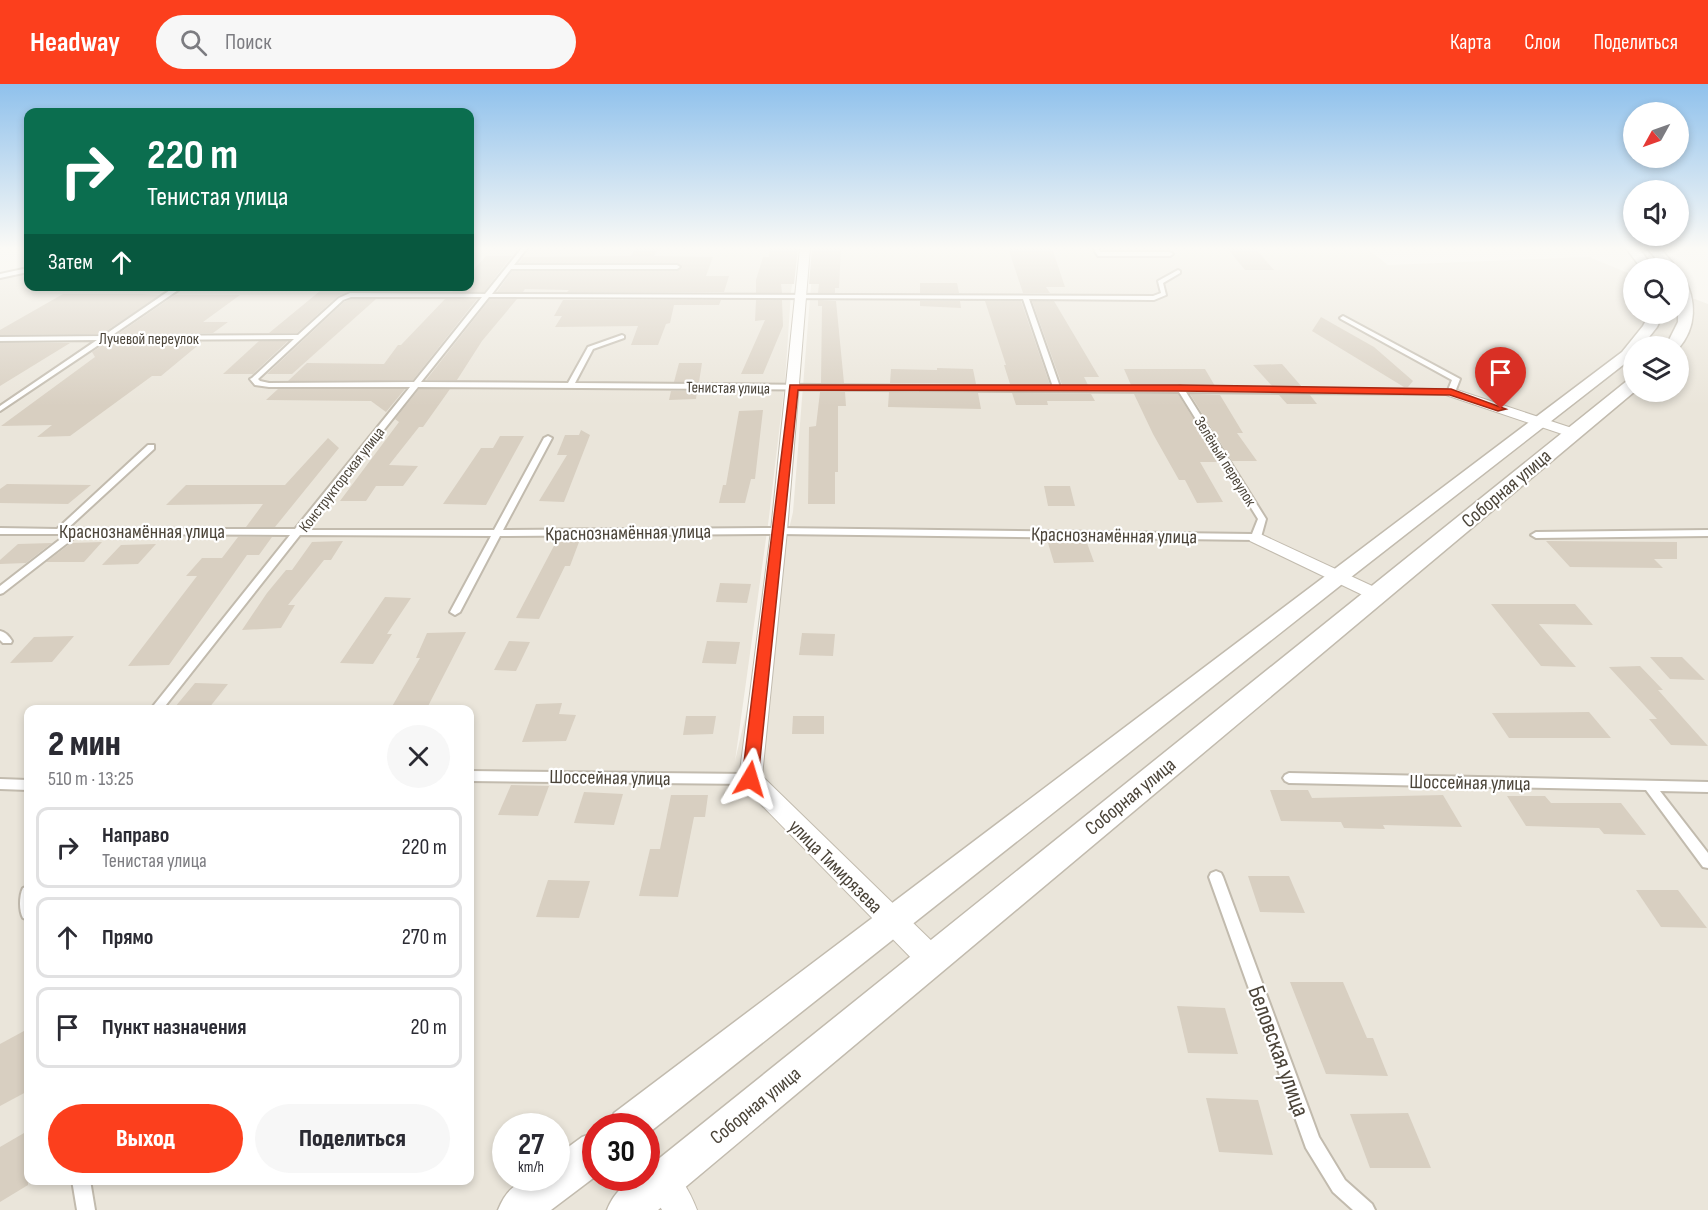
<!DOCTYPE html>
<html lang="ru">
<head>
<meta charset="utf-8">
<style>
  :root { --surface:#fff; --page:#f7f7f7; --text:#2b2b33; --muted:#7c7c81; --line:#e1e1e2; --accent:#fc3f1d }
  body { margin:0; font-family:"Sofia Sans Condensed",sans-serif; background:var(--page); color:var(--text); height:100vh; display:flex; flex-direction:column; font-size:22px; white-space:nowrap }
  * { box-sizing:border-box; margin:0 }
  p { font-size:20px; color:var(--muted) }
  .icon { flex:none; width:33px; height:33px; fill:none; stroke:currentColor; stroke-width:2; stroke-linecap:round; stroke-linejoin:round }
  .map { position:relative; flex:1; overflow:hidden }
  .side { position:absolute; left:24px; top:621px; width:450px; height:480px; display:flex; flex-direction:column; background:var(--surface); border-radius:12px; box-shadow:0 3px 9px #0003 }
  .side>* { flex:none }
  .guide { position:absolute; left:24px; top:24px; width:450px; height:183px; border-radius:12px; box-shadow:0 3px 9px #0003; background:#0b6e4f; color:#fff; overflow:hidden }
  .needle { width:39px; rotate:230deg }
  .controls { position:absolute; left:1623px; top:18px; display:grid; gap:12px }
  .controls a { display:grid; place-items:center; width:66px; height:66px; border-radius:50%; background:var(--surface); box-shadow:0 3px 9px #0003; font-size:30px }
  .speed { position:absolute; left:492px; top:1029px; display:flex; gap:12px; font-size:30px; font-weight:700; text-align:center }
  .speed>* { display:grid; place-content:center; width:78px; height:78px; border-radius:50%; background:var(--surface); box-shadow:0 3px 9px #0003; line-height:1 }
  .speed small { font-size:15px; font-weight:400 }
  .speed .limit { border:9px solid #d22; background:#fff; color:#111 }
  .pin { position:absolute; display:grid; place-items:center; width:51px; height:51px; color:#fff; margin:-62px -26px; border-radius:50% 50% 50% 0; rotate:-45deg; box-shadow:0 0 6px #0007 }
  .pin .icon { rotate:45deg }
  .me { position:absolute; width:66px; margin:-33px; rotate:7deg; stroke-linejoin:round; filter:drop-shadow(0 0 4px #0008) }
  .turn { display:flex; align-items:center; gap:21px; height:126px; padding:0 24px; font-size:27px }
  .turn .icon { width:78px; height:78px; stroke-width:2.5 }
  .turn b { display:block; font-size:42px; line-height:51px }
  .then { display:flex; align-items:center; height:57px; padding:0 24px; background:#0003; gap:12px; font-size:22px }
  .round { display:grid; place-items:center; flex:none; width:63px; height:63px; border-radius:32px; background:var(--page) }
  .head { display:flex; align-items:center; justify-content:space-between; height:102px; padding:0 24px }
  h1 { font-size:36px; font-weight:800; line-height:45px }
  .action { display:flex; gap:12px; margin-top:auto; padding:12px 24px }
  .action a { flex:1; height:69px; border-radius:36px; background:var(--accent); color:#fff; font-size:24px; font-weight:800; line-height:69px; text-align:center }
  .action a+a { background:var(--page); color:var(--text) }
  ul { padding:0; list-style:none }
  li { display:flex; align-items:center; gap:18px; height:81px; margin:0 12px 9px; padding:0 12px; border:3px solid var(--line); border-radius:12px }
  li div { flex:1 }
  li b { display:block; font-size:22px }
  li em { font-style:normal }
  header { display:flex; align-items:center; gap:36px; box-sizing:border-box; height:84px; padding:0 30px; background:var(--accent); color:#fff }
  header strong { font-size:28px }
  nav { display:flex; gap:33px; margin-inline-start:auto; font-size:21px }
  .search { width:420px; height:54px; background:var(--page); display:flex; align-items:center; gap:15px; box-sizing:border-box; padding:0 21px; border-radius:33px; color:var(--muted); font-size:22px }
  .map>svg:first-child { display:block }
  .residential { fill:#eae5da; fill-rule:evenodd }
  .building { fill:#d8cfc1 }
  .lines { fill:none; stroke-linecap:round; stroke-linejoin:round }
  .service-casing { stroke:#c2bbae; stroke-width:4 }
  .minor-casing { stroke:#c2bbae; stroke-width:2 }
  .tertiary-casing { stroke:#c2bbae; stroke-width:3 }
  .service { fill:#fff; fill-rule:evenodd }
  .minor { fill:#fff; fill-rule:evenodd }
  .tertiary { fill:#fff; fill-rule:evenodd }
  .route { fill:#fc3f1d; stroke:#a42913; stroke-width:1.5 }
  .labels { text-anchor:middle; stroke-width:4.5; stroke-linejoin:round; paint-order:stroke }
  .far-street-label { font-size:16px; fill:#4b4439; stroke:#fff }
  .street-label { font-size:20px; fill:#4b4439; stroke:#fff }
  .near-street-label { font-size:24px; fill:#4b4439; stroke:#fff }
</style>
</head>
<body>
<header>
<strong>Headway</strong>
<div class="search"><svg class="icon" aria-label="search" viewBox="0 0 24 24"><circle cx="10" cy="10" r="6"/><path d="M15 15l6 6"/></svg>Поиск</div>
<nav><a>Карта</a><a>Слои</a><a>Поделиться</a></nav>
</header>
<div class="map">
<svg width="1708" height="1126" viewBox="0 0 1708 1126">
  <rect width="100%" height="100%" fill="#f6f3ec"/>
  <path class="residential" d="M470 164H798L791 208 785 297 769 433 735 677 793 428 814 164H1366L1388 181 1589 173 1633 191 1634 230H1678L1679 209 1708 220V1126H0V195L28 189V202H470ZM1634 262H1678V308H1634ZM28 626H470V1096H28ZM506 1042H556V1094H506ZM596 1042H646V1094H596Z"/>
  <g class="building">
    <path d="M636 164H659L654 172 713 173 706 192H729L724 208H567L569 206 525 205 523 208H497L512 187H677L682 184 677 179H519L523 173 631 172Z"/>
    <path d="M769 164H798L794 200H781L782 209H756V196L763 173H769Z"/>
    <path d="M812 164H841L839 204H835V209H818L819 200H809Z"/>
    <path d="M1008 164H1052L1065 203H1046L1050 209H1023Z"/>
    <path d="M1227 164H1255L1274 186H1245Z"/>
    <path d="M486 172H512L484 208H452L457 202H470V190Z"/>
    <path d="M920 199H957L959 209H920Z"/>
    <path d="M320 207H350L338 212 297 249H269Z"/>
    <path d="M63 210H142L160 211 102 250 0 251V246Z"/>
    <path d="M175 211H240L203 238H228L213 249 118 250Z"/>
    <path d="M351 215H376L292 290H267L344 218Z"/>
    <path d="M445 215H477L413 296 288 297 307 279 384 280 398 261H401Z"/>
    <path d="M490 215H517L482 257 457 296H426Z"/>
    <path d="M563 216H721L719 221H674L670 239 666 240 658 261H631L638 242 555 243 562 232H554Z"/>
    <path d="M756 216H782L783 242 763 290H741L765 236 755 237Z"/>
    <path d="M818 216 836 217 844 299H821L822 222H818Z"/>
    <path d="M920 217H960L961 224 920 222Z"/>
    <path d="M985 217H1021L1050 301 1010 300 1004 281H1006Z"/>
    <path d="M1032 217H1054L1099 293H1084L1088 301H1062Z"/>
    <path d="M1321 233 1374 263 1413 297 1408 303H1404L1312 247Z"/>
    <path d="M259 257H288L253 290H223Z"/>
    <path d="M107 258H202L161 292H152L70 352 37 353 52 341 1 342 95 273 92 268Z"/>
    <path d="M0 259H70L0 302Z"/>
    <path d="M679 279H702L699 298H674Z"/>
    <path d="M1282 280 1302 303 1272 302 1253 281Z"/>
    <path d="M937 284 973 285 976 300 890 299 891 285 937 286Z"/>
    <path d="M1124 285H1205L1215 302 1131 301Z"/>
    <path d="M278 305H405L386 328 371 317 266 316Z"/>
    <path d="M419 305H450L423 343H419L389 381 418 382 403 402H376L366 417H340L399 338 395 335Z"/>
    <path d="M671 307H697L696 315 669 316Z"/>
    <path d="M820 308H845L846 322H838V388H835V420H808L809 343 816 342Z"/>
    <path d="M889 308 978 309 981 325 888 323Z"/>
    <path d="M1012 309 1091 310 1095 317H1047L1048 321H1016Z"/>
    <path d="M1134 310H1178L1220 378H1200L1223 418 1197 419 1185 396H1179L1153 350Z"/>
    <path d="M1190 310 1220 311 1243 349H1237L1257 377H1232Z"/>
    <path d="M1279 311H1310L1317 320H1287Z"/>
    <path d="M763 326 755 395H751L745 419H719L723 401H726L739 327Z"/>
    <path d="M581 346 590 351 564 418 539 417 567 371H557L565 351H579Z"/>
    <path d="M500 352H524L486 421 443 420 481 364H493Z"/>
    <path d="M328 354 339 364 275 443H246L263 420 166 421 186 401H285Z"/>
    <path d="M7 400 91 401 68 420 0 419V405Z"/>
    <path d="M1044 402H1070L1075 422H1048Z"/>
    <path d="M238 453H272L259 471H247L169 581 128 582 197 492H186L202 474H222Z"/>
    <path d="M343 457 331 476H324L288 521H295L281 544 242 546 267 509 286 486H292L312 458Z"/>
    <path d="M1546 457 1677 458V475H1654L1663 484 1570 483Z"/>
    <path d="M102 458 84 478H46L71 459Z"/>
    <path d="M556 458H579L570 482H565L539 535 516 534Z"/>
    <path d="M52 459 26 479 0 480V476L18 460Z"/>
    <path d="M1048 459H1087L1094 478 1054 479Z"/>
    <path d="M156 460 138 480 102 481 121 461Z"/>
    <path d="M720 499 751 500 747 519 716 518Z"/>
    <path d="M385 513 411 514 387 550H392L373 580 340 579Z"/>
    <path d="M1491 520H1575L1593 541 1539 540 1576 583 1541 582Z"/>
    <path d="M466 548 426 626H390L420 574H416L427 549Z"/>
    <path d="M802 549 835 550 833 572 799 571Z"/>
    <path d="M74 552 52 578 10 579 34 553Z"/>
    <path d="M509 557 530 558 516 587 494 586Z"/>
    <path d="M707 557 740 558 736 580 702 579Z"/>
    <path d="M1650 573H1682L1705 596 1670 595Z"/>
    <path d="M1640 582 1663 606H1658L1708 662 1671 661 1649 635H1657L1609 583Z"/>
    <path d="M195 599 228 600 209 624 175 623Z"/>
    <path d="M562 619 559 630 576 631 566 657 522 658 536 620Z"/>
    <path d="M1589 628 1611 654H1509L1492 629Z"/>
    <path d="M686 632H716L713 650 683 651Z"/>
    <path d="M793 632H824V650H792Z"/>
    <path d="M511 701 549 702 538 732 498 731Z"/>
    <path d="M1270 706H1308L1312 714 1443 711 1462 743 1383 741 1385 745 1344 744 1341 738 1281 737Z"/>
    <path d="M584 708 623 710 614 741 574 739Z"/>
    <path d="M671 711H708L705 733H694L678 813 639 812 650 765H660Z"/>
    <path d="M1507 712H1545L1551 719H1621L1646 751 1604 750 1599 744 1526 742Z"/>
    <path d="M1248 792H1289L1305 829 1260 828Z"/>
    <path d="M548 796 590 797 579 834 536 833Z"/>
    <path d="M1636 806H1678L1707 844 1661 843Z"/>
    <path d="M1290 898H1343L1367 954H1373L1388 992 1326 990Z"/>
    <path d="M1177 922 1225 924 1238 970 1188 969Z"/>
    <path d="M24 947 28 975V1007L0 1022V960Z"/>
    <path d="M1206 1014 1258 1016 1273 1071 1219 1068Z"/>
    <path d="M1408 1029 1431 1084H1370L1350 1030Z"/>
    <path d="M24 1049 28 1075V1101L0 1118V1063Z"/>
  </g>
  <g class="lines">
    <defs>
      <g id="service">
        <path d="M522 164H527L514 181H677L680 183 677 185H511L492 210 1153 212 1161 209 1158 197 1178 186 1180 187V189L1163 199 1166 211 1154 216 1029 215 1060 303 1177 304 1180 302 1183 304 1448 306 1452 296 1341 235 1340 234 1343 232 1460 295 1455 308 1451 310 1186 308 1266 435 1261 453 1256 456 779 450 500 452 460 528 455 531 450 528 491 452 300 451 162 626H150L290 451 79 450 3 509 0 510V502L67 450H0V444L57 445 148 361H154V365L67 445H295L410 303H269L255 301 250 295 252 294 294 255 106 256 0 327V322L97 256 0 257V253L103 252 176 202H184L111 252 298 251 339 214 350 209 485 210ZM351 213H482L414 298 269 299 260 297 258 295 343 216ZM489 213 1023 215 1053 303 575 299 593 265 624 254V252L622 251 588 263 568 299 421 298ZM418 303 1179 308 1258 435 1252 450 779 444 503 446 552 354 548 352 544 354 494 446H304Z"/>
        <path d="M1093 164H1098L1100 168H1170L1173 170 1170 172H1098Z"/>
        <path d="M28 184V188L0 194V190Z"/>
        <path d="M1708 446V452L1536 454 1531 451 1536 448Z"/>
        <path d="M0 547C5 548 9 552 12 557L11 559H3L0 556Z"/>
        <path d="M470 687 750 690 754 692 756 695 754 698 750 700 470 697Z"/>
        <path d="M1289 689 1708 698V708L1660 707 1708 769V784L1703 783 1646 706 1289 699 1285 697 1283 694 1285 691Z"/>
        <path d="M0 695 28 696V706L0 705Z"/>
        <path d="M1216 787 1221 789 1223 793 1319 1053 1345 1096 1372 1120 1375 1126H1353L1333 1108 1306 1064 1209 793 1211 789Z"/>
        <path d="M28 802V836L23 834C19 827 19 812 23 804Z"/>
        <path d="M72 1096H90L95 1126H77Z"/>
      </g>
      <g id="minor">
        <path d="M800 164H810L787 447 762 692 942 867 945 876 942 885 932 888 922 885 742 701 739 695 771 447Z"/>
        <path d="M1451 304 1578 346 1580 349 1573 353 1568 352 1446 311 1444 308Z"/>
        <path d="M1256 448 1383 507 1386 511 1383 515H1371L1250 457 1248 453Z"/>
        <path d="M662 1081C680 1088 690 1108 697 1126H662L646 1097 651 1086Z"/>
      </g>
      <g id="tertiary">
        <path d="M1626 164H1639L1653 184H1641Z"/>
        <path d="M1647 164H1660L1677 184H1664Z"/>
        <path d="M1678 191 1683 192C1697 216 1697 244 1678 265V262H1666L1678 238Z"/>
        <path d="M1649 230H1663L1657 243 1642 262H1634L1632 274 1346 497 646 1051V1042H608L614 1029 1622 268 1643 242Z"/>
        <path d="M1634 294V308L658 1126H607C614 1109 627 1094 646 1094V1085L1628 296Z"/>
        <path d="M596 1048V1092L551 1126H498C510 1096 527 1094 556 1094V1072L582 1053Z"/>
      </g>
    </defs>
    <use href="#service" class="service-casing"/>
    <use href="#minor" class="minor-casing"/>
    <use href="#tertiary" class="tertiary-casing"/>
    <use href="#service" class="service"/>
    <use href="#minor" class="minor"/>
    <use href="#tertiary" class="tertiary"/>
  </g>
  <linearGradient id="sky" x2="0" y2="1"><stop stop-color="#8fc1ec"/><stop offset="0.51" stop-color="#fbfaf6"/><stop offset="1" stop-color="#fbfaf6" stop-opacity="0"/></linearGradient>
  <rect width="1708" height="322" fill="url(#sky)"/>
  <path class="route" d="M790 301H1180L1451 305 1506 325 1498 327 1450 311 1180 307 798 306 758 695 756 700H745L742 695Z"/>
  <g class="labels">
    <g class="far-street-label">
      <text x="149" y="260">Лучевой переулок</text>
      <text transform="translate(728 303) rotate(1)" y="6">Тенистая улица</text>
      <text transform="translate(1226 377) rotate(58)" y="6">Зелёный переулок</text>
      <text transform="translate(341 395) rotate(-52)" y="6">Конструкторская улица</text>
    </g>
    <g class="street-label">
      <text transform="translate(1506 404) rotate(-40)" y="7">Соборная улица</text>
      <text x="142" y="454">Краснознамённая улица</text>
      <text transform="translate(628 448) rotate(-1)" y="7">Краснознамённая улица</text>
      <text transform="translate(1114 451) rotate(1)" y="7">Краснознамённая улица</text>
      <text transform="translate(610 693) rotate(1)" y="7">Шоссейная улица</text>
      <text transform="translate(1470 698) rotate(1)" y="7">Шоссейная улица</text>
      <text transform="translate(1130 712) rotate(-39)" y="7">Соборная улица</text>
      <text transform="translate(836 782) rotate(45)" y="7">улица Тимирязева</text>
      <text transform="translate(755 1021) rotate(-39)" y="7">Соборная улица</text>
    </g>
    <g class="near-street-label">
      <text transform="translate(1279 967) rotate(70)" y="8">Беловская улица</text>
    </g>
  </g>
</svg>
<div class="controls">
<a><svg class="needle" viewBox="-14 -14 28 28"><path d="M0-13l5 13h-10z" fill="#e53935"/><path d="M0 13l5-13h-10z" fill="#7c7c81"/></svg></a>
<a><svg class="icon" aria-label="sound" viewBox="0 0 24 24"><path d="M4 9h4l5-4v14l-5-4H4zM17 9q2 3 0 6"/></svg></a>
<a><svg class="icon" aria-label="search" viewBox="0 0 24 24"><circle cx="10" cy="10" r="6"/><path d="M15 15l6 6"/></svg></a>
<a><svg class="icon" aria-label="layers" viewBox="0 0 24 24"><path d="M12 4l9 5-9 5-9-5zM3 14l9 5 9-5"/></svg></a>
</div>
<div class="speed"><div>27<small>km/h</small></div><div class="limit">30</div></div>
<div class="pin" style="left:1501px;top:325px;background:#d93025"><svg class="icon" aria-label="arrive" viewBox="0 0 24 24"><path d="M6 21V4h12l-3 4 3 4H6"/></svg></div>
<svg class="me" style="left:750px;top:695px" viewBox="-20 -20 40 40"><path d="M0-17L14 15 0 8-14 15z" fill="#fc3f1d" stroke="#fff" stroke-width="4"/></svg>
<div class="guide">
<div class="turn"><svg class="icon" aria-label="right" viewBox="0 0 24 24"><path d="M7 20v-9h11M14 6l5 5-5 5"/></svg><div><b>220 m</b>Тенистая улица</div></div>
<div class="then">Затем<svg class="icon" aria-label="ahead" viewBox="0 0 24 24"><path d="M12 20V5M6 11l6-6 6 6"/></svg></div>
</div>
<section class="side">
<div class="head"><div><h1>2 мин</h1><p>510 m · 13:25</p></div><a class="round"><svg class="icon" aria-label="close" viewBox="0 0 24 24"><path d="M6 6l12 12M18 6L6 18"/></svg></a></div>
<ul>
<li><svg class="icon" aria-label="right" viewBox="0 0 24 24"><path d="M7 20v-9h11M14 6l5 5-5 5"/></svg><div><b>Направо</b><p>Тенистая улица</p></div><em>220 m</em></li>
<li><svg class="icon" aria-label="ahead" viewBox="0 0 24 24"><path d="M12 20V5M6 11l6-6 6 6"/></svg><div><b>Прямо</b></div><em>270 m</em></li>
<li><svg class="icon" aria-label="arrive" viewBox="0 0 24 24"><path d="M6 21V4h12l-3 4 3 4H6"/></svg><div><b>Пункт назначения</b></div><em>20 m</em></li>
</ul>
<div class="action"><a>Выход</a><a>Поделиться</a></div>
</section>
</div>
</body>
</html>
